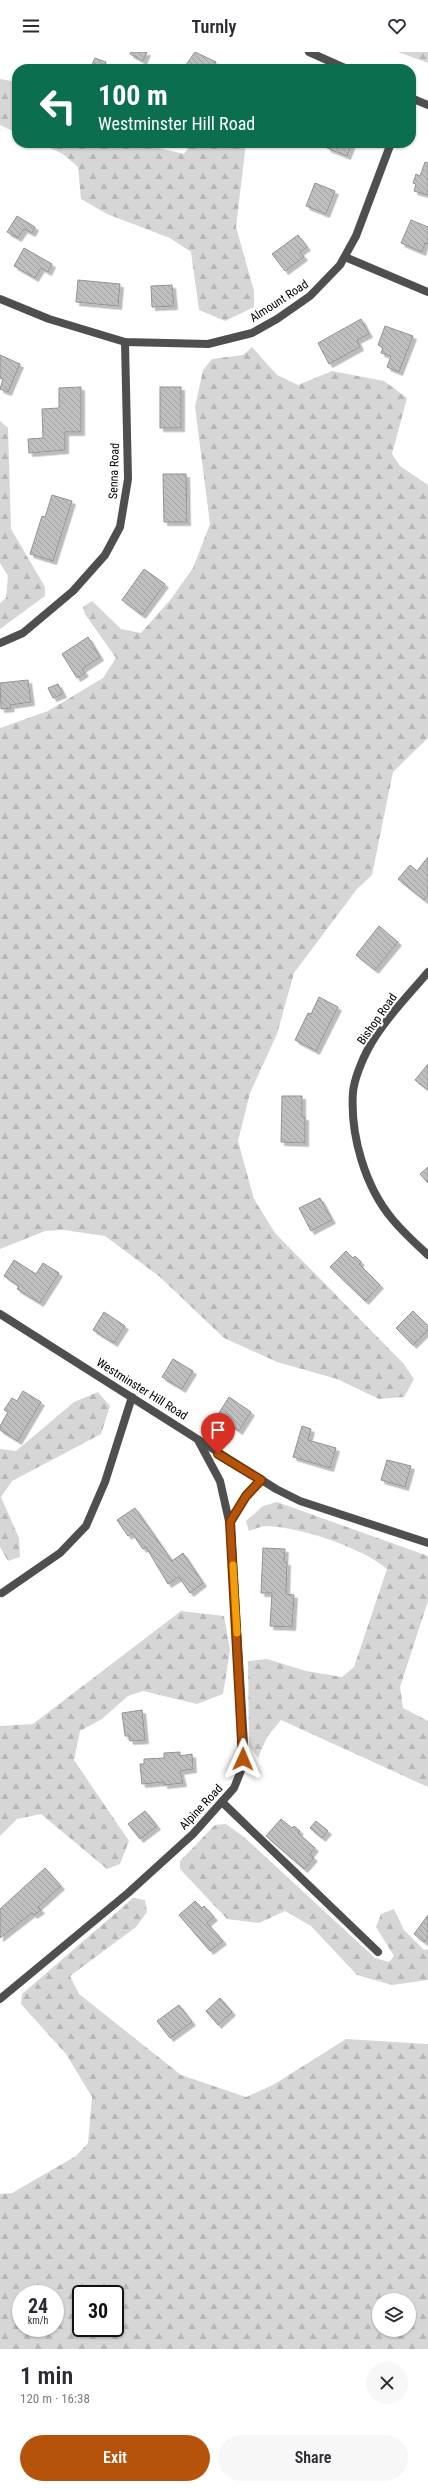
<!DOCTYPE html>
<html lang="en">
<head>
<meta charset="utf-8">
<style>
  :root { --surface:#fff; --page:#f7f7f7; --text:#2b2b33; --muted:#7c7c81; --accent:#b45309 }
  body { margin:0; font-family:"Roboto Condensed",sans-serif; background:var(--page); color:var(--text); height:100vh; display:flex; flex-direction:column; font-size:15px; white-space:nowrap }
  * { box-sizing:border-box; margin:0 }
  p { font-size:13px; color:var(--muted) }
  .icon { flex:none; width:22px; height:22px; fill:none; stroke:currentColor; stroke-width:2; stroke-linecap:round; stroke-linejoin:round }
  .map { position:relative; height:2297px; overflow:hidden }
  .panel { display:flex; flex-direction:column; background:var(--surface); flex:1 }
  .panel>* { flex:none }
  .guide { position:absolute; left:12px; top:12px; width:404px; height:84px; border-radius:16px; box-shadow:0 1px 3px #0004; background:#0b6e4f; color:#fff; overflow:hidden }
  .controls { position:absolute; left:372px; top:2241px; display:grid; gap:8px }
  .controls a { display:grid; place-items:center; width:44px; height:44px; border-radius:50%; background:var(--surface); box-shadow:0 1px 3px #0004; font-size:20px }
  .speed { position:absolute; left:12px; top:2233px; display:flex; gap:8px; font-size:20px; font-weight:700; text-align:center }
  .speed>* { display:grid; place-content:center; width:52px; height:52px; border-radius:50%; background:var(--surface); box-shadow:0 1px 3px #0004; line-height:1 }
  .speed small { font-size:10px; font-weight:400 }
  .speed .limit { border:2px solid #111; border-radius:6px; background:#fff; color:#111 }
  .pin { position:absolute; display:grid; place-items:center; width:34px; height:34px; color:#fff; margin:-41px -17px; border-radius:50% 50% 50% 0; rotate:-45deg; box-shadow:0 0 4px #0007 }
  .pin .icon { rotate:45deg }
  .me { position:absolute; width:44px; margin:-22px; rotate:1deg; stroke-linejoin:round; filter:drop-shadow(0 0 3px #0008) }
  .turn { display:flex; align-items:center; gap:14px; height:84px; padding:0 20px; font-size:18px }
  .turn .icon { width:52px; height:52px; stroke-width:2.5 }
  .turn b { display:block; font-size:28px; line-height:34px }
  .round { display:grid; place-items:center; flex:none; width:42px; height:42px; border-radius:21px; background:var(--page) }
  .headline { display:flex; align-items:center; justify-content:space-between; height:68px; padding:0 20px }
  h1 { font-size:24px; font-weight:600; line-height:30px }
  .primary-button { display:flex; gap:8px; margin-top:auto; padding:8px 20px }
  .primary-button a { flex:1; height:46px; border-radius:24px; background:var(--accent); color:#fff; font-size:16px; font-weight:600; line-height:46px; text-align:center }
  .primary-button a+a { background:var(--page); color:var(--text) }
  header { display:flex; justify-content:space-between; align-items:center; height:52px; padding:0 20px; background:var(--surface); font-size:18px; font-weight:600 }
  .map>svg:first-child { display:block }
  .forest { fill:url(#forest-firs); fill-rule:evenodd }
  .building { fill:url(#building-back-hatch); stroke:#939393; filter:url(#shadow) }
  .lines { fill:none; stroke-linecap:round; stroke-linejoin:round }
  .service { stroke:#4f4f4f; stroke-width:8 }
  .minor { stroke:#4f4f4f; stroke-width:8 }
  .tertiary { stroke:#4f4f4f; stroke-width:8 }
  .route-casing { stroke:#753606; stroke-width:10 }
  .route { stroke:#b45309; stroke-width:7 }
  .slow { stroke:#f59e0b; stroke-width:7 }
  .labels { text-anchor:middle; stroke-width:4; stroke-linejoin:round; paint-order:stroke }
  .street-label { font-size:12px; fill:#000; stroke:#fff }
</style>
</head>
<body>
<header><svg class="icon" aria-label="menu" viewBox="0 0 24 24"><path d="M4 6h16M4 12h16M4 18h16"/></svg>Turnly<svg class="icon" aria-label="heart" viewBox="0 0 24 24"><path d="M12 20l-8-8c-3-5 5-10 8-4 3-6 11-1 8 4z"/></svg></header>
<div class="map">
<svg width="428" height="2297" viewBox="0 0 428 2297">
  <defs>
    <pattern id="forest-firs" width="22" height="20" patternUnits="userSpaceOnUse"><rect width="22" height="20" fill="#d6d6d6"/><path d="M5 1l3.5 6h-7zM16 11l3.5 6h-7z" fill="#b6b6b6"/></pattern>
    <pattern id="building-back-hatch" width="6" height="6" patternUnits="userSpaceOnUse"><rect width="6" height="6" fill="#bfbfbf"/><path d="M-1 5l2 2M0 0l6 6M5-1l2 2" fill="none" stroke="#a2a2a2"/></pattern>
    <filter id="shadow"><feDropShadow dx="3.5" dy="3.5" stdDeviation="0" flood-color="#0004"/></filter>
  </defs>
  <rect width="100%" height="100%" fill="#fff"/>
  <g class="forest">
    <path d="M398 0H428V11Z"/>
    <path d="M0 27 17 30V81L0 73Z"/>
    <path d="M39 91H137L184 102 192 91H246L236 175 254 239V255L225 269 199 258 191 200 170 186 107 162 81 147 78 115 63 102Z"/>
    <path d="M252 295 277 323 298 333 332 319 384 329 407 346 392 402 400 414 428 433V686L393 720 372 823 357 837 294 921 277 982 250 1041 238 1089 254 1147 275 1181 403 1311 414 1327 404 1345 379 1347 337 1327 277 1310 224 1286 160 1225 105 1184 64 1178 45 1179 0 1197V676L48 659 103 626 116 606 85 562 83 555 92 549 121 577 141 581 171 547 193 516 210 472 195 355 203 318 212 307 243 303Z"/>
    <path d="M0 369 8 376 11 477 45 535V544L0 577V551L6 546 8 524 0 511Z"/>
    <path d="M98 1340 110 1354 101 1382 12 1429 1 1445 19 1486 20 1505 8 1509 0 1495V1397L16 1399 74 1350Z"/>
    <path d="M277 1450 428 1504V1549L400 1635 403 1656 428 1669V1735L281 1668 267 1685 258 1706 249 1694 248 1609 267 1607 306 1619 342 1625 354 1615 387 1517C363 1496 300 1475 267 1474 261 1474 255 1477 249 1479L246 1469 263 1454Z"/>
    <path d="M181 1559 224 1564 230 1598 223 1642 197 1652 143 1639 128 1644 102 1667 80 1679 74 1708 129 1789 120 1812 107 1817 41 1762 17 1767 0 1784V1674L33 1672Z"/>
    <path d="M226 1772 244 1785 375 1906 389 1910 394 1904 376 1875 381 1862 394 1857 404 1878 424 1898 428 1897V1928L392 1933 357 1923 311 1874 285 1859 259 1871 227 1867 180 1817V1809L215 1773Z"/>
    <path d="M133 1846 145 1848 147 1860 136 1875 70 1924 79 1942 181 2023 246 2045 273 2033 346 1987 428 1992V2297H0V2142L12 2141 76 2104 88 2091 92 2045 66 2002 21 1952 22 1942ZM21 2242H55V2276H21ZM81 2242H115V2276H81ZM379 2248H409V2278H379Z"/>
  </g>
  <g class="building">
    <path d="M131 0H147L143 9 130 2Z"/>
    <path d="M195 0 216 10 212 17H183Z"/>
    <path d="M95 6 106 10 104 17 91 15Z"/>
    <path d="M329 91H352L347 104 327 96Z"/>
    <path d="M425 110 428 111V143L414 139 416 132 413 131 416 122 420 124Z"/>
    <path d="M315 131 335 139 326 162 306 154Z"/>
    <path d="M17 164 35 175 32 181 24 177 18 186 7 180Z"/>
    <path d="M411 168 428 175V192L425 191 422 200 401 191Z"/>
    <path d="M298 183 307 195 300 200 304 205 285 219 272 202Z"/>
    <path d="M24 196 52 212 48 220 41 216 35 226 14 214Z"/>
    <path d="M78 228 120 232 118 254 76 250Z"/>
    <path d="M172 233 174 254 152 255 151 234Z"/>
    <path d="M361 267 369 282 357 288 360 295 329 312 318 291Z"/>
    <path d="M385 274 413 284 399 320 387 315 391 304 381 301 383 296 378 293Z"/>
    <path d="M0 303 20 312 8 340 0 337 3 327 0 326Z"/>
    <path d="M81 335V380H65V398L29 401 28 387 43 386 42 357 59 356V336Z"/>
    <rect x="160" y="335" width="21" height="41"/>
    <path d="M163 422H186L187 470H164Z"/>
    <path d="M52 443 72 449 53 509 30 502 42 464 45 465Z"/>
    <path d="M144 517 165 532 142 563 122 548Z"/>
    <path d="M88 585 100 605 82 617 85 621 77 626 62 602Z"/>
    <path d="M28 628 31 650 10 653 11 656 1 657 0 631Z"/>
    <path d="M58 632 63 642 53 646 48 636Z"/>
    <path d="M428 805V843L424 848 398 827 410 813 417 819Z"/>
    <path d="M379 874 398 890 375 918 356 903Z"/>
    <path d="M319 945 338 955 316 999 295 988 308 961 311 962Z"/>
    <path d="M428 1012V1038L415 1028Z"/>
    <path d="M282 1044H302V1065H305V1091L281 1090Z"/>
    <path d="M428 1115V1131L420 1122Z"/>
    <path d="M320 1146 332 1168 311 1179 299 1156Z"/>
    <path d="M346 1199 353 1206 355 1204 361 1210 359 1212 380 1233 365 1249 330 1215Z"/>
    <path d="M14 1208 36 1222 43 1211 59 1221 40 1251 17 1237 19 1234 4 1224Z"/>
    <path d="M413 1259 428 1274V1278L413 1293 396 1276Z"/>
    <path d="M104 1260 125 1274 114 1291 93 1278Z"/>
    <path d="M173 1307 193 1319 182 1337 162 1325Z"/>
    <path d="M23 1339 41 1350 18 1389 0 1378V1374L8 1360 4 1358 12 1346 17 1349Z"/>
    <path d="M229 1345 251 1360 239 1379 217 1364Z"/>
    <path d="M302 1374 311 1377 308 1388 336 1396 330 1416 293 1405Z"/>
    <path d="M387 1408 411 1414 405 1435 381 1428Z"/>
    <path d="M135 1456 172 1509 183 1501 203 1531 190 1541 179 1525 168 1532 146 1495 143 1497 132 1481 128 1484 117 1468Z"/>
    <path d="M263 1496 285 1497 284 1510H287L286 1542 294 1543 292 1575 270 1574 272 1541H261Z"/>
    <path d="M142 1658 145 1688 130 1689 129 1684H125L122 1661Z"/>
    <path d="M180 1700V1704L192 1702 193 1717 180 1719 183 1731 164 1733V1730L142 1732 140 1712H144V1707L164 1706V1701Z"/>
    <path d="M145 1759 157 1774 140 1787 128 1772Z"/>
    <path d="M281 1767 292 1776 294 1774 300 1779 298 1781 315 1796 310 1802 314 1806 304 1817 266 1784Z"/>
    <path d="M316 1769 328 1779 322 1786 310 1776Z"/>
    <path d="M45 1816 61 1834 38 1855 41 1858 34 1863 32 1861 0 1886V1857Z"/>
    <path d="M195 1849 202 1856 204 1854 214 1865 207 1871 223 1889 210 1899 179 1863Z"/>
    <path d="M428 1863V1885L424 1890 414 1882Z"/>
    <path d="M220 1946 232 1960 218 1973 206 1959Z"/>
    <path d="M179 1953 192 1970 170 1986 157 1969Z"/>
  </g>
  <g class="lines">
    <path class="service" d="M2 1541 60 1501 86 1474 105 1430 132 1345"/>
    <g class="minor">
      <path d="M345 205 428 240"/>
      <path d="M0 247 49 267 125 290 208 292 252 281 277 267 310 244 340 213 356 184 391 91"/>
      <path d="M0 591 23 581 73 539 105 503 120 475 128 427 125 290"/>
      <path d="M428 920C408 944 383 969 368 997 362 1008 354 1028 353 1040 350 1083 365 1135 393 1168 404 1181 416 1192 428 1203"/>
      <path d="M0 1262 276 1437 300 1449 428 1491"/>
      <path d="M230 1470 246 1444 261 1428"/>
      <path d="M222 1750 378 1900"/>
      <path d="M0 1947 128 1841 193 1782 234 1736 242 1716 244 1691 231 1478 220 1429 198 1388"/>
    </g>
    <g class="tertiary">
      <path d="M309 0 347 17"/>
      <path d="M411 46 428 53"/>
    </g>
  </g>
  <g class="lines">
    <defs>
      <path id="route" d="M218 1402 261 1428 246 1444 230 1470 243 1707"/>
    </defs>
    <use href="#route" class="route-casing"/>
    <use href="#route" class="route"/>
    <path class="slow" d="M233 1513 237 1581"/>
  </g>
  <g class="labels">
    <g class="street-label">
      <text transform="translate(279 249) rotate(-33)" y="4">Almount Road</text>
      <text transform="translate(114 419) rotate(-88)" y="4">Senna Road</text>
      <text transform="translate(377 967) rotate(-55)" y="4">Bishop Road</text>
      <text transform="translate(142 1337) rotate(32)" y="4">Westminster Hill Road</text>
      <text transform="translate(201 1755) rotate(-47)" y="4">Alpine Road</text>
    </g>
  </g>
</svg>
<div class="controls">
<a><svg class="icon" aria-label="layers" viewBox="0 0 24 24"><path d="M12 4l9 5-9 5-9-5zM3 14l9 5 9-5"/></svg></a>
</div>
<div class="speed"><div>24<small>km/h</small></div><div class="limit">30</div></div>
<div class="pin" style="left:218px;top:1402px;background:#d93025"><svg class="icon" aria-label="arrive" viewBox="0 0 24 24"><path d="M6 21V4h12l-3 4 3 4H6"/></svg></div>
<svg class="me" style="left:243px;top:1707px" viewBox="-20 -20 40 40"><path d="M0-17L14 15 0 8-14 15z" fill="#b45309" stroke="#fff" stroke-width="4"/></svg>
<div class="guide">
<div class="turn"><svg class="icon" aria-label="left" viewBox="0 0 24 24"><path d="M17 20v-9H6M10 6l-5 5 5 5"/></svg><div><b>100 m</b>Westminster Hill Road</div></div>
</div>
</div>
<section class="panel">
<div class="headline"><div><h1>1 min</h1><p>120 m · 16:38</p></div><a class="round"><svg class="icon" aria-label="close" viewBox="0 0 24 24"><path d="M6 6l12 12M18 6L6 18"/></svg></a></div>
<div class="primary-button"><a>Exit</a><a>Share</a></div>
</section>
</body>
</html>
